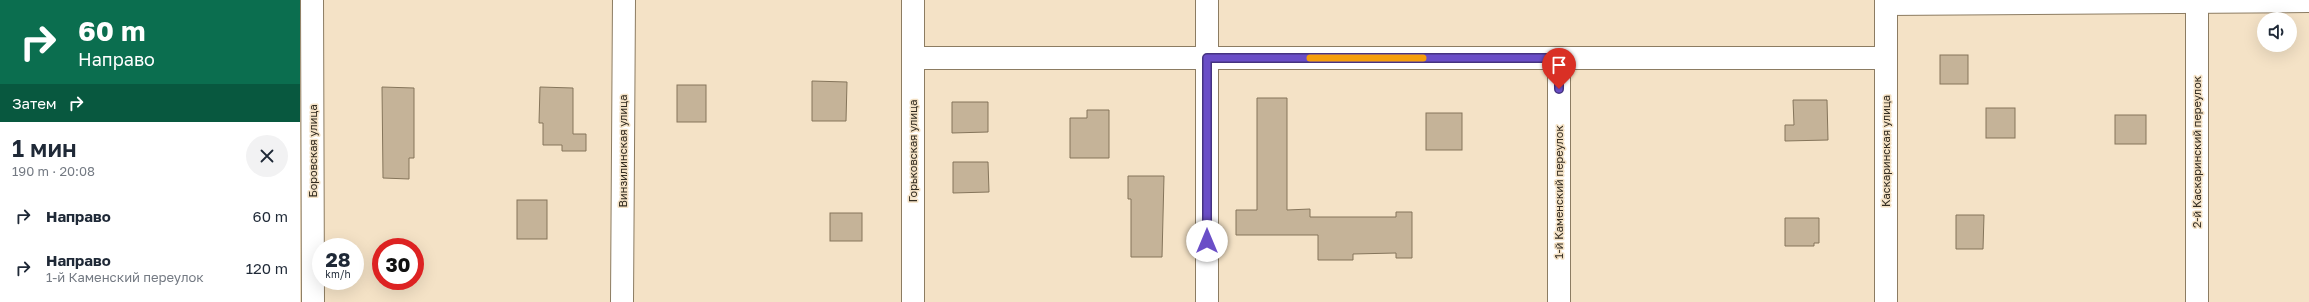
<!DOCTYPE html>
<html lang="ru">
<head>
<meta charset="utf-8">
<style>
  :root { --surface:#fff; --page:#f2f2f3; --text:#1f2937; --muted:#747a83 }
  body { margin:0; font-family:"Golos Text",sans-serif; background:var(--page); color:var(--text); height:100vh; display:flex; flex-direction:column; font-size:15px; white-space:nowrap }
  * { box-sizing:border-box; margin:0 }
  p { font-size:13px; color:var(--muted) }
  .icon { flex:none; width:22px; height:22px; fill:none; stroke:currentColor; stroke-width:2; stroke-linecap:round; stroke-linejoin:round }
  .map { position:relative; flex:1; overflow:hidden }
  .panel { display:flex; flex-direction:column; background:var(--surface); width:300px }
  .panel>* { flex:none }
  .banner { background:#0b6e4f; color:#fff; overflow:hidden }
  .fabs { position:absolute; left:1957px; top:12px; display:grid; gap:8px }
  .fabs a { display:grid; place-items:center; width:40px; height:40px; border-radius:50%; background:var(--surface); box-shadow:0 4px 16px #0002; font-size:20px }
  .speed { position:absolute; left:12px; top:238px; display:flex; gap:8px; font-size:20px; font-weight:700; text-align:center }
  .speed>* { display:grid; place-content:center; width:52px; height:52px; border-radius:50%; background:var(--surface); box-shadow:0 4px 16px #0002; line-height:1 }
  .speed small { font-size:10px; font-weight:400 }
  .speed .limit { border:6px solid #d22; background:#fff; color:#111 }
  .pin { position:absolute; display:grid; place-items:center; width:34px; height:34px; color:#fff; margin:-41px -17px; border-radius:50% 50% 50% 0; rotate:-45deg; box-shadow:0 0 4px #0007 }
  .pin .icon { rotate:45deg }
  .me { position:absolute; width:44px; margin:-22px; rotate:0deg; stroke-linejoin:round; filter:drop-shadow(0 0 3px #0008) }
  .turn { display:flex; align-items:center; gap:14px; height:84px; padding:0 12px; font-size:18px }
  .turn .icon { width:52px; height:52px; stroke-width:2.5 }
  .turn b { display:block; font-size:28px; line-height:34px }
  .then { display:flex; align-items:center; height:38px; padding:0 12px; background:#0003; gap:8px; font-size:15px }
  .round { display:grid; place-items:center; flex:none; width:42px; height:42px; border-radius:21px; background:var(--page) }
  .headline { display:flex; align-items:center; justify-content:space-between; height:68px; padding:0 12px }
  h1 { font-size:24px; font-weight:600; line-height:30px }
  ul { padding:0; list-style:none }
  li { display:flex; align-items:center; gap:12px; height:52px; padding:0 12px }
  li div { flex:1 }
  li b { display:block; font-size:15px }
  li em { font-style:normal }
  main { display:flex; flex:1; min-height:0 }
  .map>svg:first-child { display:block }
  .building { fill:#c5b398; stroke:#85755b }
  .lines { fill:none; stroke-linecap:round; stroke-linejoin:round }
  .minor-casing { stroke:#8c7c62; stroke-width:24 }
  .minor { stroke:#fff; stroke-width:22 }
  .route-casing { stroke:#453381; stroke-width:10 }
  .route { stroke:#6a4ec7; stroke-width:7 }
  .slow { stroke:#f59e0b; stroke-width:7 }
  .labels { text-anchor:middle; stroke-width:3; stroke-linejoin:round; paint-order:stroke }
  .street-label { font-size:11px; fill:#332c21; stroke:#f4e2c6 }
</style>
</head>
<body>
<main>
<section class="panel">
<div class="banner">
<div class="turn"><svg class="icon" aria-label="right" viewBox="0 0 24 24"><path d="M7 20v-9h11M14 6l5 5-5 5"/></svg><div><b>60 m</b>Направо</div></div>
<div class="then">Затем<svg class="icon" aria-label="right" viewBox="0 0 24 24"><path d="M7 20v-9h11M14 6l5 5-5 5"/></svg></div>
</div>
<div class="headline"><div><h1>1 мин</h1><p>190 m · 20:08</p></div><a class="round"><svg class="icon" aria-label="close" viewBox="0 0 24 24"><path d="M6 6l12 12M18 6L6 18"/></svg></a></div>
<ul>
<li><svg class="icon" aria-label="right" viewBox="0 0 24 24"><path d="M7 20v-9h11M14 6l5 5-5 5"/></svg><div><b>Направо</b></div><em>60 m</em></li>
<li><svg class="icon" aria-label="right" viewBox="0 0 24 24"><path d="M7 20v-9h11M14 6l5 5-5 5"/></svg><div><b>Направо</b><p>1-й Каменский переулок</p></div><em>120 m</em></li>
</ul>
</section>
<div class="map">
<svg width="2009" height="302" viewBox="0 0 2009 302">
  <rect width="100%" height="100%" fill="#f4e2c6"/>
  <g class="building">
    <rect x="1640" y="55" width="28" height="29"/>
    <path d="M512 81 547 82 546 121H512Z"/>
    <rect x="377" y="85" width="29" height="37"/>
    <path d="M82 87 114 88V158H109V179L83 178Z"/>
    <path d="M240 87 273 88V134H286V151H262V145H243V123H239Z"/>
    <path d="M957 98H987V210L1010 209V217H1096V212H1112V258H1096V253L1053 254V260H1018V235H936V210H957Z"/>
    <path d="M1493 100H1527L1528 140 1485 141V125H1494Z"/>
    <path d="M652 102H688V132L652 133Z"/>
    <rect x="1686" y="108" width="29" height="30"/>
    <path d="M787 110H809V158H770V118H787Z"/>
    <rect x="1126" y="113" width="36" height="37"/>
    <rect x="1815" y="115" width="31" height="29"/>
    <path d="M653 162H688L689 192 653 193Z"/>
    <path d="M828 176H864L862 257H831V199H828Z"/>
    <rect x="217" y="200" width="30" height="39"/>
    <rect x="530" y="213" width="32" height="28"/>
    <path d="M1656 215H1684L1683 249H1656Z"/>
    <path d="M1485 218H1519V243H1514V246H1485Z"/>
  </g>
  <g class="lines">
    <defs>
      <g id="minor">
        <path d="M12 0 13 302"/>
        <path d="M1586 4 2009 1"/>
        <path d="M613 58H1586"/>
        <path d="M322 302 324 0"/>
        <path d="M613 302V0"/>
        <path d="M907 302V0"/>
        <path d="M1259 302V58"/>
        <path d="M1586 302V0"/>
        <path d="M1897 302V2"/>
      </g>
    </defs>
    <use href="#minor" class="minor-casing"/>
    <use href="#minor" class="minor"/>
  </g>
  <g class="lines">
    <defs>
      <path id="route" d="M907 241V58H1259V89"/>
    </defs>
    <use href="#route" class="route-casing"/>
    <use href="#route" class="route"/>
    <path class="slow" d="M1010 58H1123"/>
  </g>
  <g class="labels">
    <g class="street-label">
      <text transform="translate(13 151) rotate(-90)" y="4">Боровская улица</text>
      <text transform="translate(323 151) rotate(-90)" y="4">Винзилинская улица</text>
      <text transform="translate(613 151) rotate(-90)" y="4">Горьковская улица</text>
      <text transform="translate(1586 151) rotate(-90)" y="4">Каскаринская улица</text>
      <text transform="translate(1897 152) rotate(-90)" y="4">2-й Каскаринский переулок</text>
      <text transform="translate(1259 192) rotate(-90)" y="4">1-й Каменский переулок</text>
    </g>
  </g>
</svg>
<div class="fabs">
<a><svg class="icon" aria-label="sound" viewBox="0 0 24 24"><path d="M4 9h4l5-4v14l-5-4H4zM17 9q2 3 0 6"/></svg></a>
</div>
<div class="speed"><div>28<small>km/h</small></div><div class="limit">30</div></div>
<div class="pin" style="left:1259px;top:89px;background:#d93025"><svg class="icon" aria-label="arrive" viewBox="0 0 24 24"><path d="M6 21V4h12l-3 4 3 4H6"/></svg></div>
<svg class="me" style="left:907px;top:241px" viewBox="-20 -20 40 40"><circle r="19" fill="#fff"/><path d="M0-13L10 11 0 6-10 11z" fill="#6a4ec7"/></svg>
</div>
</main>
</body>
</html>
